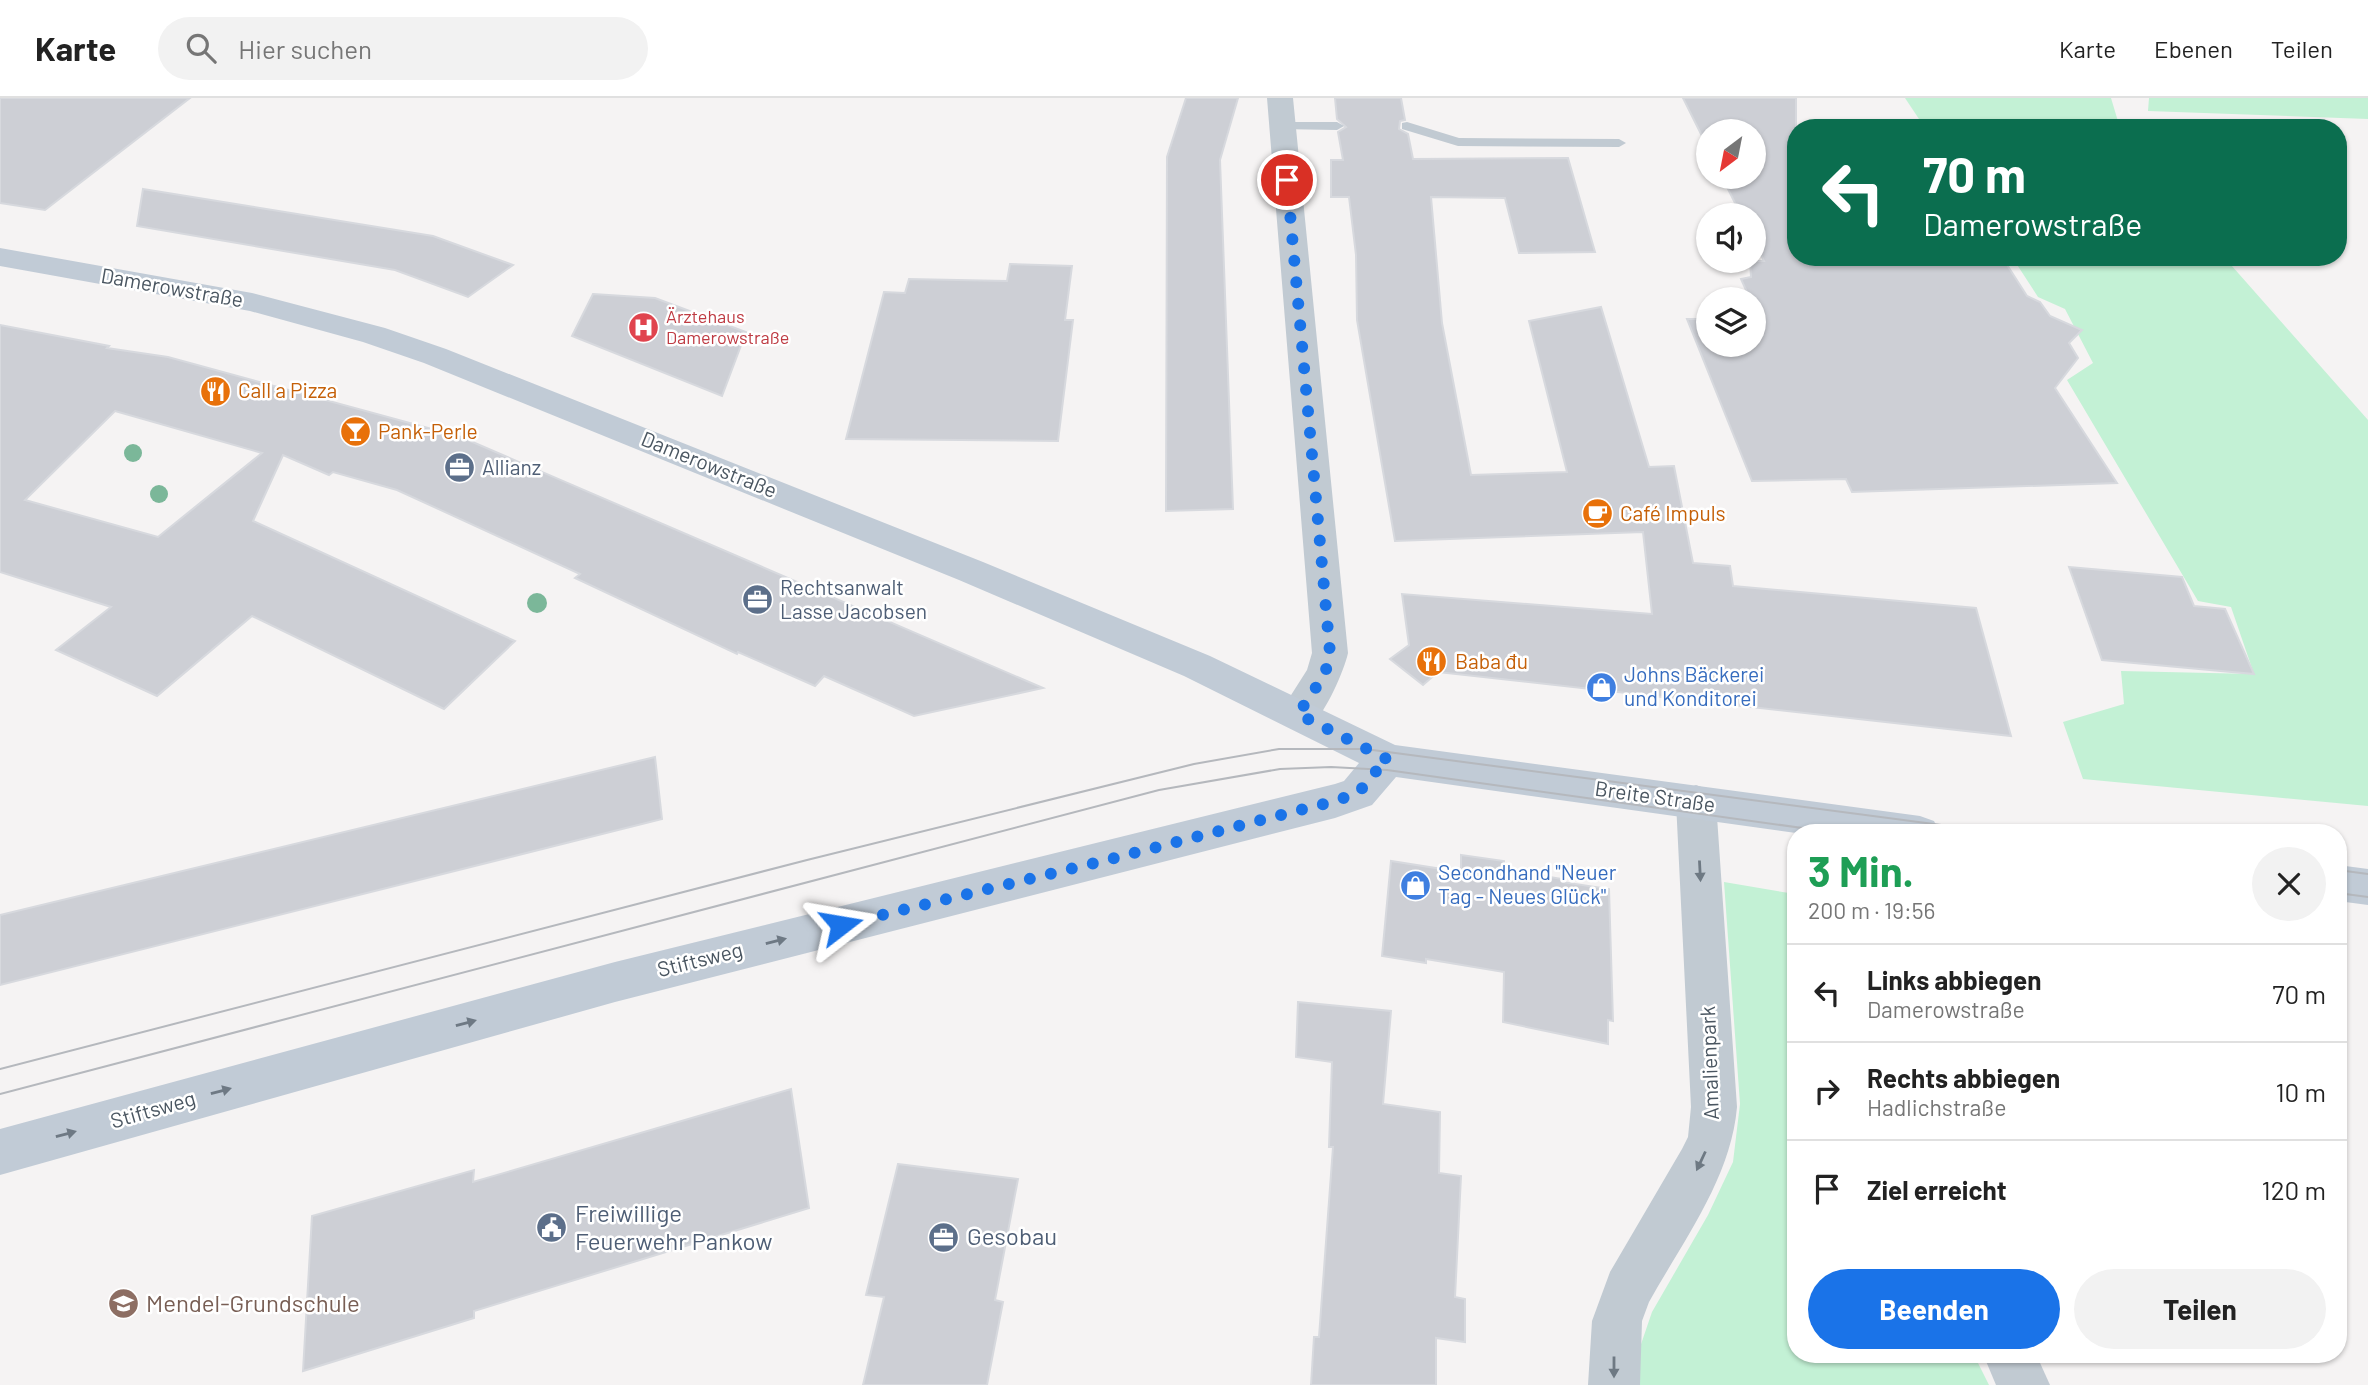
<!DOCTYPE html>
<html lang="de">
<head>
<meta charset="utf-8">
<style>
  :root { --surface:#fff; --page:#f2f2f2; --text:#222; --muted:#767676; --line:#e0e0e0; --accent:#1a73e8 }
  body { margin:0; font-family:Barlow,sans-serif; background:var(--page); color:var(--text); height:100vh; display:flex; flex-direction:column; font-size:26px; white-space:nowrap }
  * { box-sizing:border-box; margin:0 }
  p { font-size:23px; color:var(--muted) }
  .icon { flex:none; width:38px; height:38px; fill:none; stroke:currentColor; stroke-width:2; stroke-linecap:round; stroke-linejoin:round }
  .map { position:relative; flex:1; overflow:hidden }
  .drawer { position:absolute; left:1787px; top:726px; width:560px; height:539px; display:flex; flex-direction:column; background:var(--surface); border-radius:28px; box-shadow:0 2px 5px #0004 }
  .drawer>* { flex:none }
  .hud { position:absolute; left:1787px; top:21px; width:560px; height:147px; border-radius:28px; box-shadow:0 2px 5px #0004; background:#0b6e4f; color:#fff; overflow:hidden }
  .needle { width:46px; rotate:212deg }
  .tools { position:absolute; left:1696px; top:21px; display:grid; gap:14px }
  .tools a { display:grid; place-items:center; width:70px; height:70px; border-radius:50%; background:var(--surface); box-shadow:0 2px 5px #0004; font-size:35px }
  .pin { position:absolute; display:grid; place-items:center; width:60px; height:60px; color:#fff; margin:-30px; border:4px solid #fff; border-radius:50%; box-shadow:0 2px 7px #0007 }
  .me { position:absolute; width:77px; margin:-38px; rotate:76deg; stroke-linejoin:round; filter:drop-shadow(0 0 5px #0008) }
  .turn { display:flex; align-items:center; gap:24px; height:147px; padding:0 21px; font-size:32px }
  .turn .icon { width:91px; height:91px; stroke-width:2.5 }
  .turn b { display:block; font-size:49px; line-height:60px }
  .round { display:grid; place-items:center; flex:none; width:74px; height:74px; border-radius:37px; background:var(--page) }
  .headline { display:flex; align-items:center; justify-content:space-between; height:119px; padding:0 21px }
  h1 { font-size:42px; font-weight:700; line-height:52px; color:#1e9e55 }
  .primary-button { display:flex; gap:14px; margin-top:auto; padding:14px 21px }
  .primary-button a { flex:1; height:80px; border-radius:42px; background:var(--accent); color:#fff; font-size:28px; font-weight:700; line-height:80px; text-align:center }
  .primary-button a+a { background:var(--page); color:var(--text) }
  ul { padding:0; list-style:none }
  li { display:flex; align-items:center; gap:21px; height:98px; padding:0 21px; border-top:2px solid var(--line) }
  li div { flex:1 }
  li b { display:block; font-size:26px }
  li em { font-style:normal }
  header { display:flex; align-items:center; gap:42px; box-sizing:border-box; height:98px; padding:0 35px; background:var(--surface); border-bottom:2px solid var(--line) }
  header strong { font-size:33px }
  nav { display:flex; gap:38px; margin-inline-start:auto; font-size:24px }
  .search { width:490px; height:63px; background:var(--page); display:flex; align-items:center; gap:18px; box-sizing:border-box; padding:0 24px; border-radius:38px; color:var(--muted); font-size:26px }
  .map>svg:first-child { display:block }
  .green { fill:#c3f1d5 }
  .building { fill:#cdcfd5; stroke:#d7d9de; stroke-width:2; fill-rule:evenodd }
  .lines { fill:none; stroke-linecap:round; stroke-linejoin:round }
  .lane { fill:#c1cad2; fill-rule:evenodd }
  .street { fill:#c1cad2; fill-rule:evenodd }
  .secondary { fill:#c1cbd6; fill-rule:evenodd }
  .tram { stroke:#b5b8bd; stroke-width:2 }
  .tree { fill:#7bb799 }
  .oneway { fill:#6e7983 }
  .oneway2 { fill:#6e7984 }
  .route { stroke:#1a73e8; stroke-width:12; stroke-dasharray:0 21.6 }
  .labels { text-anchor:middle; stroke-width:5; stroke-linejoin:round; paint-order:stroke }
  .far-health-label { font-size:18px; fill:#be3a42; stroke:#fff; text-anchor:start }
  .street-label { font-size:21px; fill:#4a5661; stroke:#fff }
  .food-label { font-size:21px; fill:#c56008; stroke:#fff; text-anchor:start }
  .service-label { font-size:21px; fill:#4e5e75; stroke:#fff; text-anchor:start }
  .shop-label { font-size:21px; fill:#366cbe; stroke:#fff; text-anchor:start }
  .near-service-label { font-size:24px; fill:#4e5e75; stroke:#fff; text-anchor:start }
  .near-education-label { font-size:24px; fill:#785e54; stroke:#fff; text-anchor:start }
</style>
</head>
<body>
<header>
<strong>Karte</strong>
<div class="search"><svg class="icon" aria-label="search" viewBox="0 0 24 24"><circle cx="10" cy="10" r="6"/><path d="M15 15l6 6"/></svg>Hier suchen</div>
<nav><a>Karte</a><a>Ebenen</a><a>Teilen</a></nav>
</header>
<div class="map">
<svg width="2368" height="1287" viewBox="0 0 2368 1287">
  <rect width="100%" height="100%" fill="#f5f3f3"/>
  <g class="green">
    <path d="M1905 0H2111L2120 30H1925Z"/>
    <path d="M2149 0H2368V21L2148 13Z"/>
    <path d="M2012 159H2224L2368 322V708L2083 681 2063 624 2124 606 2121 573 2254 576 2231 509 2198 503 2067 282 2093 265 2065 211 2038 199Z"/>
    <path d="M1724 784 1795 796 1796 1256 1974 1257 1989 1287H1639L1638 1255 1652 1214 1708 1117 1733 1064 1740 1006Z"/>
  </g>
  <g class="building">
    <path d="M0 0H190L45 112 0 105Z"/>
    <path d="M1186 0H1238L1220 62 1233 411 1166 413 1167 59Z"/>
    <path d="M1335 0H1401L1405 22 1400 23 1399 31 1408 36 1413 61 1568 60 1595 154 1519 155 1505 100 1431 99 1442 225 1471 377 1567 374 1529 223 1601 209 1649 369 1674 368 1693 465 1730 468 1733 488 1976 510 2011 638 1438 574 1423 587 1390 561 1409 547 1402 496 1652 516 1643 434 1395 443 1357 222 1356 157 1349 99H1331V62H1343L1338 34 1346 29 1337 21Z"/>
    <path d="M1683 0H1796V159H2002L2027 198 2040 204 2050 218 2082 232 2069 245 2078 260 2055 290 2117 385 1852 394 1846 381 1752 383 1687 221H1708V247H1754V220H1759L1754 201H1750L1741 181 1751 179 1750 163H1764L1754 142V117H1741L1722 79H1754V33H1708V50Z"/>
    <path d="M143 91 433 138 513 167 468 199 395 172 137 128Z"/>
    <path d="M1010 166 1072 168 1065 222H1073L1058 343 846 341 884 194 905 195 909 181 1007 183Z"/>
    <path d="M593 196 655 200 746 234 722 298 572 238Z"/>
    <path d="M0 227 109 248 107 250 168 259 461 339 1043 590 914 618 824 578 815 588 738 554 737 556 575 480 580 476 397 392 333 374 329 377 283 357 253 423 515 543 444 611 252 518 157 598 56 552 111 509 0 474ZM115 313 262 355 158 439 25 402Z"/>
    <path d="M2069 469 2182 479 2194 508 2225 511 2254 576 2102 562Z"/>
    <path d="M655 659 662 721 0 887V817Z"/>
    <path d="M1461 757 1504 763V771L1562 781V784L1609 791 1613 923 1608 922V946L1503 924 1504 874 1426 861V865L1382 858 1391 763 1461 774Z"/>
    <path d="M1298 904 1391 913 1383 1006 1440 1014 1439 1075 1461 1078 1455 1199 1465 1201V1244L1436 1240V1287H1311L1314 1239H1319L1333 1049H1329L1332 964 1296 959Z"/>
    <path d="M791 991 809 1110 474 1213V1220L303 1273 312 1118 474 1072 473 1084Z"/>
    <path d="M898 1066 1018 1081 995 1202 1003 1204 987 1287H863L884 1199 866 1197Z"/>
  </g>
  <g class="lines">
    <g class="lane">
      <path d="M1283 24H1337L1344 28 1337 32 1278 31V25Z"/>
      <path d="M1407 24 1459 40 1619 41 1626 45 1619 49 1458 48 1402 31V25Z"/>
    </g>
    <g class="street">
      <path d="M1267 0H1293L1348 555C1344 573 1326 614 1312 626 1304 633 1294 630 1285 627L1279 616 1307 572 1312 555Z"/>
      <path d="M1696 687 1710 692 1716 704 1737 1009C1731 1080 1683 1143 1649 1204L1642 1223 1640 1287H1588L1592 1223 1610 1174 1682 1051 1688 1039 1691 1009 1676 704 1682 692Z"/>
      <path d="M1983 1256H2036L2050 1287H1996Z"/>
    </g>
    <g class="secondary">
      <path d="M0 150 252 195 385 230 446 251 983 464 1210 558 1395 647 1920 718 1934 723 1940 735H1796L1396 679 1372 707 1335 720 615 904 0 1077V1031L615 864 1335 686 1344 683 1359 665 1184 578 959 482 424 265 363 244 250 213 0 168Z"/>
      <path d="M2338 767 2368 771V807L2338 803Z"/>
    </g>
    <g class="tram">
      <path d="M2338 772 2368 776"/>
      <path d="M2338 795 2368 799"/>
      <path d="M0 971 807 762 1194 666 1279 651H1365L2002 735"/>
      <path d="M0 996 1159 692 1280 671 1331 669 1387 672 1838 735"/>
    </g>
  </g>
  <g class="tree">
    <circle cx="133" cy="355" r="9"/>
    <circle cx="159" cy="396" r="9"/>
    <circle cx="537" cy="505" r="10"/>
  </g>
  <defs><path id="oneway-solid" d="M-6-.8H1V-3.2L6.5 0L1 3.2V.8H-6Z" transform="scale(1.75)"/></defs>
  <g class="oneway">
    <use href="#oneway-solid" transform="translate(1700 773) rotate(87)"/>
    <use href="#oneway-solid" transform="translate(1701 1063) rotate(115)"/>
    <use href="#oneway-solid" transform="translate(1614 1269) rotate(90)"/>
  </g>
  <g class="oneway2">
    <use href="#oneway-solid" transform="translate(776 843) rotate(-14)"/>
    <use href="#oneway-solid" transform="translate(466 925) rotate(-15)"/>
    <use href="#oneway-solid" transform="translate(221 993) rotate(-15)"/>
    <use href="#oneway-solid" transform="translate(66 1036) rotate(-15)"/>
  </g>
  <g class="lines">
    <path class="route" d="M841 827 1103 763 1335 703 1358 695 1378 671 1389 662 1298 616 1325 576 1330 555 1287 82"/>
  </g>
  <defs>
    <symbol id="hospital-disc" viewBox="-11 -11 22 22"><circle r="9.5" fill="#e0444e" stroke="#fff"/><path d="M-5-5h3v3.5h4V-5h3V5h-3V1.5h-4V5h-3Z" fill="#fff"/></symbol>
    <symbol id="restaurant-disc" viewBox="-11 -11 22 22"><circle r="9.5" fill="#e8710a" stroke="#fff"/><path d="M-5-6h1v4h1v-4h1v4h1v-4h1v5L-1.5 .5V6h-2V.5L-5-1ZM5-6V6H3V1.5H1.5Q1.5-4 5-6Z" fill="#fff"/></symbol>
    <symbol id="bar-disc" viewBox="-11 -11 22 22"><circle r="9.5" fill="#e8710a" stroke="#fff"/><path d="M-6-5H6L.8 .8V4.5H3.5V6h-7V4.5H-.8V.8Z" fill="#fff"/></symbol>
    <symbol id="office-disc" viewBox="-11 -11 22 22"><circle r="9.5" fill="#5c6f8a" stroke="#fff"/><path d="M-6-3h4V-5.5h4V-3h4V5H-6ZM-1-4.5V-3h2v-1.5ZM-6 0V1H6V0Z" fill="#fff"/></symbol>
    <symbol id="cafe-disc" viewBox="-11 -11 22 22"><circle r="9.5" fill="#e8710a" stroke="#fff"/><path d="M-5.5-4.5H6V0H3Q3 3.5 0 3.5H-2.5Q-5.5 3.5-5.5 0ZM3-3.2v2h1.7v-2ZM-6 4.5H4V6H-6Z" fill="#fff"/></symbol>
    <symbol id="shop-disc" viewBox="-11 -11 22 22"><circle r="9.5" fill="#3f7fe0" stroke="#fff"/><path d="M-5-2.5h2.3a2.7 3.5 0 0 1 5.4 0H5L5.5 6h-11ZM-1.5-2.5h3a1.5 2.3 0 0 0-3 0Z" fill="#fff"/></symbol>
    <symbol id="civic-disc" viewBox="-11 -11 22 22"><circle r="9.5" fill="#5c6f8a" stroke="#fff"/><path d="M-.6-6.5H3V-4.5H.6V-3L4-1V1h2V6H-6V1h2V-1L-.6-3ZM-1.2 2.5V6h2.4V2.5Z" fill="#fff"/></symbol>
    <symbol id="school-disc" viewBox="-11 -11 22 22"><circle r="9.5" fill="#8d6e63" stroke="#fff"/><path d="M0-5L7-2L0 1L-7-2ZM-4 1L0 2.5L4 1V4Q0 6-4 4Z" fill="#fff"/></symbol>
  </defs>
  <g fill-rule="evenodd">
    <use href="#hospital-disc" x="626" y="212" width="35" height="35"/>
    <use href="#restaurant-disc" x="198" y="276" width="35" height="35"/>
    <use href="#bar-disc" x="338" y="316" width="35" height="35"/>
    <use href="#office-disc" x="442" y="352" width="35" height="35"/>
    <use href="#cafe-disc" x="1580" y="398" width="35" height="35"/>
    <use href="#office-disc" x="740" y="484" width="35" height="35"/>
    <use href="#restaurant-disc" x="1414" y="546" width="35" height="35"/>
    <use href="#shop-disc" x="1584" y="572" width="35" height="35"/>
    <use href="#shop-disc" x="1398" y="770" width="35" height="35"/>
    <use href="#civic-disc" x="534" y="1112" width="35" height="35"/>
    <use href="#office-disc" x="926" y="1122" width="35" height="35"/>
    <use href="#school-disc" x="106" y="1188" width="35" height="35"/>
  </g>
  <g class="labels">
    <g class="far-health-label">
      <text x="666" y="225">Ärztehaus<tspan x="666" dy="21">Damerowstraße</tspan></text>
    </g>
    <g class="street-label">
      <text transform="translate(172 190) rotate(10)" y="7">Damerowstraße</text>
      <text transform="translate(709 367) rotate(22)" y="7">Damerowstraße</text>
      <text transform="translate(1655 699) rotate(8)" y="7">Breite Straße</text>
      <text transform="translate(700 862) rotate(-14)" y="7">Stiftsweg</text>
      <text transform="translate(1710 965) rotate(-92)" y="7">Amalienpark</text>
      <text transform="translate(153 1012) rotate(-16)" y="7">Stiftsweg</text>
    </g>
    <g class="food-label">
      <text x="238" y="300">Call a Pizza</text>
      <text x="378" y="341">Pank-Perle</text>
      <text x="1620" y="423">Café Impuls</text>
      <text x="1455" y="571">Baba đu</text>
    </g>
    <g class="service-label">
      <text x="482" y="377">Allianz</text>
      <text x="780" y="497">Rechtsanwalt<tspan x="780" dy="24">Lasse Jacobsen</tspan></text>
    </g>
    <g class="shop-label">
      <text x="1624" y="584">Johns Bäckerei<tspan x="1624" dy="24">und Konditorei</tspan></text>
      <text x="1438" y="782">Secondhand "Neuer<tspan x="1438" dy="24">Tag - Neues Glück"</tspan></text>
    </g>
    <g class="near-service-label">
      <text x="575" y="1124">Freiwillige<tspan x="575" dy="28">Feuerwehr Pankow</tspan></text>
      <text x="967" y="1147">Gesobau</text>
    </g>
    <g class="near-education-label">
      <text x="146" y="1214">Mendel-Grundschule</text>
    </g>
  </g>
</svg>
<div class="tools">
<a><svg class="needle" viewBox="-14 -14 28 28"><path d="M0-13l5 13h-10z" fill="#e53935"/><path d="M0 13l5-13h-10z" fill="#767676"/></svg></a>
<a><svg class="icon" aria-label="sound" viewBox="0 0 24 24"><path d="M4 9h4l5-4v14l-5-4H4zM17 9q2 3 0 6"/></svg></a>
<a><svg class="icon" aria-label="layers" viewBox="0 0 24 24"><path d="M12 4l9 5-9 5-9-5zM3 14l9 5 9-5"/></svg></a>
</div>
<div class="pin" style="left:1287px;top:82px;background:#d93025"><svg class="icon" aria-label="arrive" viewBox="0 0 24 24"><path d="M6 21V4h12l-3 4 3 4H6"/></svg></div>
<svg class="me" style="left:841px;top:827px" viewBox="-20 -20 40 40"><path d="M0-17L14 15 0 8-14 15z" fill="#1a73e8" stroke="#fff" stroke-width="4"/></svg>
<div class="hud">
<div class="turn"><svg class="icon" aria-label="left" viewBox="0 0 24 24"><path d="M17 20v-9H6M10 6l-5 5 5 5"/></svg><div><b>70 m</b>Damerowstraße</div></div>
</div>
<section class="drawer">
<div class="headline"><div><h1>3 Min.</h1><p>200 m · 19:56</p></div><a class="round"><svg class="icon" aria-label="close" viewBox="0 0 24 24"><path d="M6 6l12 12M18 6L6 18"/></svg></a></div>
<ul>
<li><svg class="icon" aria-label="left" viewBox="0 0 24 24"><path d="M17 20v-9H6M10 6l-5 5 5 5"/></svg><div><b>Links abbiegen</b><p>Damerowstraße</p></div><em>70 m</em></li>
<li><svg class="icon" aria-label="right" viewBox="0 0 24 24"><path d="M7 20v-9h11M14 6l5 5-5 5"/></svg><div><b>Rechts abbiegen</b><p>Hadlichstraße</p></div><em>10 m</em></li>
<li><svg class="icon" aria-label="arrive" viewBox="0 0 24 24"><path d="M6 21V4h12l-3 4 3 4H6"/></svg><div><b>Ziel erreicht</b></div><em>120 m</em></li>
</ul>
<div class="primary-button"><a>Beenden</a><a>Teilen</a></div>
</section>
</div>
</body>
</html>
